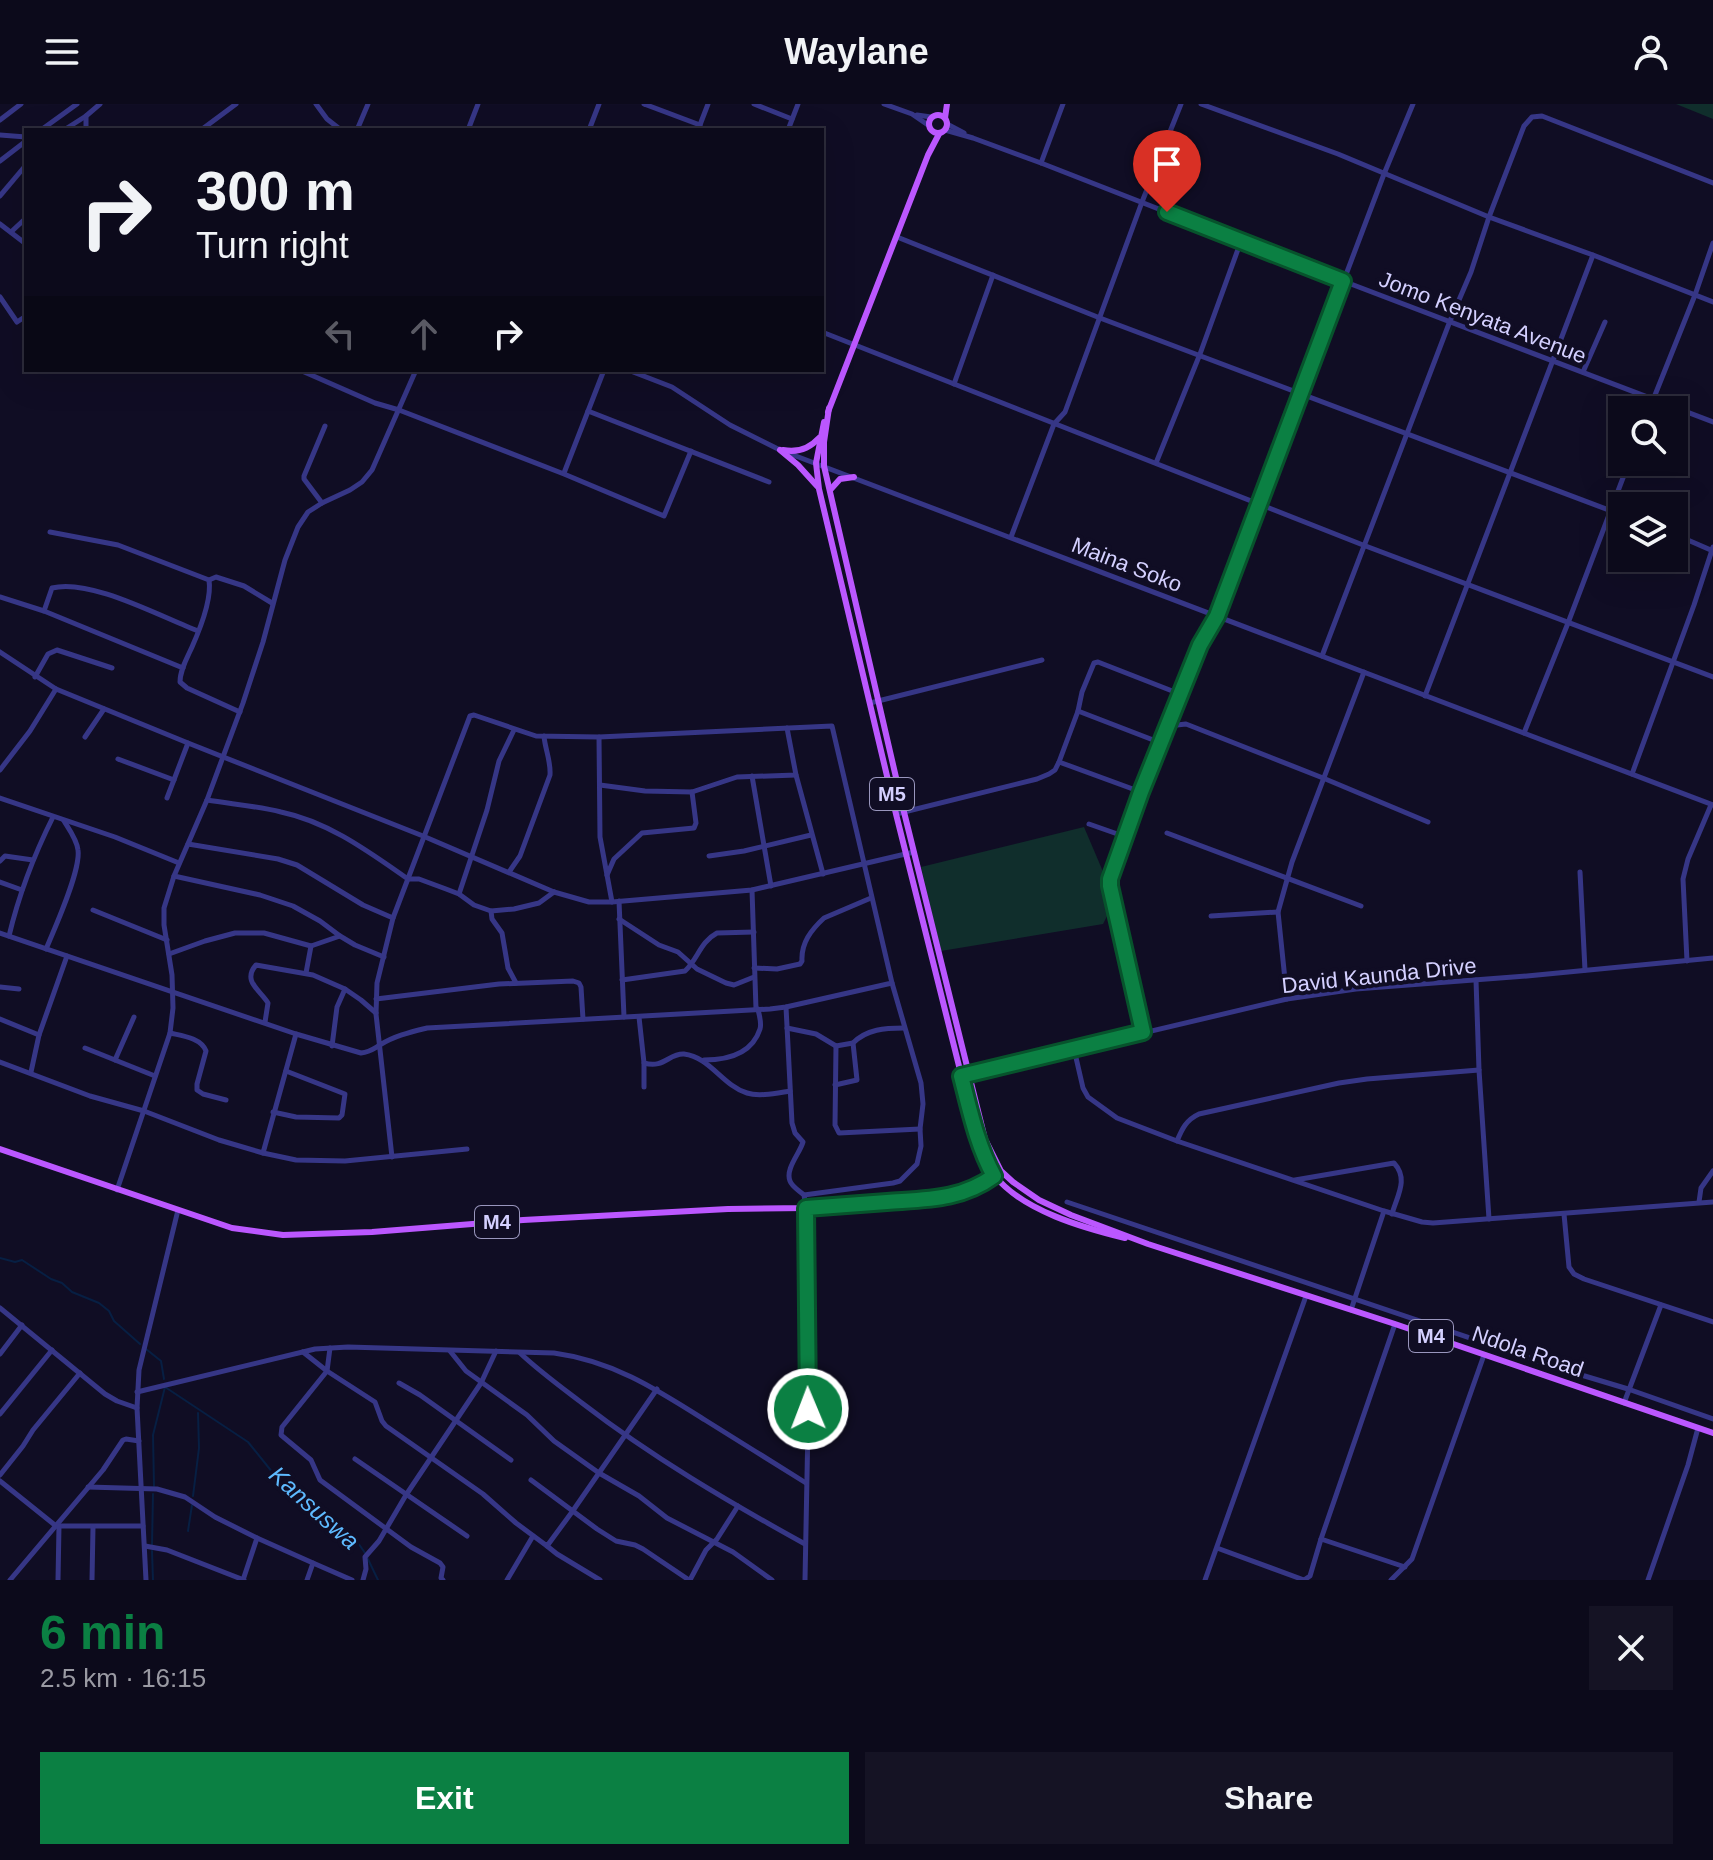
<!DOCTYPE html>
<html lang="en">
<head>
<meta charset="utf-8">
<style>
  :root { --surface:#0c0a1b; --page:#151324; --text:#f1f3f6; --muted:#9a9aa3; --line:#2c2b3a; --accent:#0b8043 }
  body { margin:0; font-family:Helvetica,sans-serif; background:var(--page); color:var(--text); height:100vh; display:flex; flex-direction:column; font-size:30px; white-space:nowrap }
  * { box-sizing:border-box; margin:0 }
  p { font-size:26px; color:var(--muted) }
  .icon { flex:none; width:44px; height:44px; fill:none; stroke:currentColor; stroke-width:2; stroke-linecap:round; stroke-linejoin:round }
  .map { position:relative; height:1476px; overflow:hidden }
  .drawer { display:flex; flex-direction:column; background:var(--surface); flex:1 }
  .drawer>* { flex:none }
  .top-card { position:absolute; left:24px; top:24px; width:800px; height:244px; border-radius:0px; box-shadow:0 8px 32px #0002,0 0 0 2px var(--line); background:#0c0a1b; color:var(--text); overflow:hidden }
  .fabs { position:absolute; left:1608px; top:292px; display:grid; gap:16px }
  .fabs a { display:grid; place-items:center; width:80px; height:80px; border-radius:0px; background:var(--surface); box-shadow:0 8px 32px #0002,0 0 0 2px var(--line); font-size:40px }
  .pin { position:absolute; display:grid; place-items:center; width:68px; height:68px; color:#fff; margin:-82px -34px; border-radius:50% 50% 50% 0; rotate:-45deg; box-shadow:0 0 8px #0007 }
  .pin .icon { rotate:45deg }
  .me { position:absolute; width:88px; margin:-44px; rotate:359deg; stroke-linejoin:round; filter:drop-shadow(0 0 6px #0008) }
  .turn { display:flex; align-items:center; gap:28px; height:168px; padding:0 40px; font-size:36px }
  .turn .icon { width:104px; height:104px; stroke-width:2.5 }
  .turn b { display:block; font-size:56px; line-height:68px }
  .lanes { display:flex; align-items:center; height:76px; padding:0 40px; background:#0003; justify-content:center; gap:40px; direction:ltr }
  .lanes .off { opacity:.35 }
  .round { display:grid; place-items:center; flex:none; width:84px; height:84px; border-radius:0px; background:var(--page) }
  .overview { display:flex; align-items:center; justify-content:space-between; height:136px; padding:0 40px }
  h1 { font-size:48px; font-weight:700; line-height:60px; color:var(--accent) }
  .button { display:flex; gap:16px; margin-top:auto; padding:16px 40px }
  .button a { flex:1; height:92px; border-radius:0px; background:var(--accent); color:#fff; font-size:32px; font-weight:700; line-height:92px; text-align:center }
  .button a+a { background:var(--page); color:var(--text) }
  header { display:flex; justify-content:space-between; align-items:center; height:104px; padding:0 40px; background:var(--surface); font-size:36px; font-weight:700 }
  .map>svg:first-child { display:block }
  .green { fill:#102e2c }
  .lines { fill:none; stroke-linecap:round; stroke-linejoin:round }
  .stream { stroke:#071f43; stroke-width:2 }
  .minor { stroke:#363686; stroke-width:5 }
  .major { stroke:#bb57ff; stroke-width:6 }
  .route-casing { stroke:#07532c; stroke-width:20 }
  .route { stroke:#0b8043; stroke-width:14 }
  .labels { text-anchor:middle; stroke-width:8; stroke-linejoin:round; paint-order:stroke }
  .shield { fill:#100d24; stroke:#9996bd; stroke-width:2 }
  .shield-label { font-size:20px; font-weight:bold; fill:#d4d0ff }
  .street-label { font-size:22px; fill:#d4d0ff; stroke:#100d24 }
  .water-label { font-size:24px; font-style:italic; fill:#5ebaff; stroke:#100d24 }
</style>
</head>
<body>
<header><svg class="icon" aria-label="menu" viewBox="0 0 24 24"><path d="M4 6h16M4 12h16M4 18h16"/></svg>Waylane<svg class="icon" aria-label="person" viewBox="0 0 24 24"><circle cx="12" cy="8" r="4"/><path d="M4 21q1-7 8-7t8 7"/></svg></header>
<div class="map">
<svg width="1713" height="1476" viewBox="0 0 1713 1476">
  <rect width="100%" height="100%" fill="#100d24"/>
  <g class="green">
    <path d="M1676 0H1713V15Z"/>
    <path d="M1084 723 1107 777 1111 804 1103 820 941 847 921 763Z"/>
  </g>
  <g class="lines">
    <g class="stream">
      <path d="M0 1154 15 1158 22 1156 51 1175 62 1179 72 1188 99 1199 109 1207 114 1217 140 1240"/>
      <path d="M146 1245 161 1257 164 1275"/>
      <path d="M154 1382 153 1331 165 1283 248 1338 277 1374 310 1396 326 1421 356 1436 365 1449 378 1476"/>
      <path d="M193 1392 199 1344 198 1309"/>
      <path d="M188 1427 192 1401"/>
      <path d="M152 1441 153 1390"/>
      <path d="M152 1447 153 1476"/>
    </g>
    <g class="minor">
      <path d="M316 0 327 15 341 26"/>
      <path d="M644 0 700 21"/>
      <path d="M754 0 792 15"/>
      <path d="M884 0 912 10 928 21"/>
      <path d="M1201 0 1338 50 1489 113 1593 151 1713 198"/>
      <path d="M917 11 931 13"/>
      <path d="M0 16 21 0"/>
      <path d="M947 20 964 29"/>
      <path d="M41 26 77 0"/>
      <path d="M64 26 86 12"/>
      <path d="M86 26V12L100 0"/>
      <path d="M201 26 236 0"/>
      <path d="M357 26 368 0"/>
      <path d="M468 26 478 0"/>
      <path d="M589 26 599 0"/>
      <path d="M698 26 708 0"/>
      <path d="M788 26 798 0"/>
      <path d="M945 26 973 34 1041 59 1343 177 1713 318"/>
      <path d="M0 31 26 33"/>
      <path d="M0 57 26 37"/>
      <path d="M1041 59 1063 0"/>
      <path d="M0 92 26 61"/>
      <path d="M0 120 26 140"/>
      <path d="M11 128 26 114"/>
      <path d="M897 133 1100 214 1622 411"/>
      <path d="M0 193 17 218 26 212"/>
      <path d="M822 228 1363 441 1713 573"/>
      <path d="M628 266 672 283 730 321 780 346 1713 701"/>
      <path d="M302 267 375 299 399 306 564 370 664 412 691 347"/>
      <path d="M1583 268 1605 218"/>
      <path d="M954 280 993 171"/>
      <path d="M1649 306 1695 191 1713 139"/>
      <path d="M588 307 769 378"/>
      <path d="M1156 359 1200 250 1241 137"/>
      <path d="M564 369 604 266"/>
      <path d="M322 399 304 375V372L325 322"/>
      <path d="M50 428 118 441 209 476C212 495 200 525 192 543 187 554 180 566 180 578L187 584 240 608"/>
      <path d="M1674 430 1713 447"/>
      <path d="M1011 433 1054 320 1065 308 1142 98 1181 0"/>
      <path d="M209 476 216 473 244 482 272 499"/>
      <path d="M0 493 44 507 183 564"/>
      <path d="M44 507 52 484C90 474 161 513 198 527"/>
      <path d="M0 548 56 585 188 639 423 732 554 788 589 798H612L752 786 914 748"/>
      <path d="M1322 552 1450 217 1471 168 1489 113 1524 22 1532 13 1542 12 1713 79"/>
      <path d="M35 573 48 550 57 546 112 564"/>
      <path d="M1425 592 1593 151"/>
      <path d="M870 599 1042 556"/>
      <path d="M1078 607 1161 639"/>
      <path d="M1168 622 1186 620 1323 674 1428 718"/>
      <path d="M1524 629 1568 519 1629 358"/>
      <path d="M85 633 104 605"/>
      <path d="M599 633 600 733 612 798"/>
      <path d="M118 655 174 676"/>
      <path d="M1059 658 1141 688"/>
      <path d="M0 666 30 627 56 585"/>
      <path d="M1632 670 1694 501 1713 443"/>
      <path d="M796 671 823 770"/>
      <path d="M752 672 771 782"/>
      <path d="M600 681 645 687 692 688 737 673 796 671 787 624"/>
      <path d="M0 694 115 733 179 759"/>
      <path d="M167 694 188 639"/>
      <path d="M207 696C231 700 257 702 281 708 329 718 369 748 408 775H419L446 785 459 790 474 801 491 807 514 805 539 799 554 788"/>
      <path d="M896 710 1037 675 1049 670 1055 666 1059 658 1078 607 1082 588 1094 559 1098 558 1180 590"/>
      <path d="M1089 720 1126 733"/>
      <path d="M1167 729 1361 802"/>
      <path d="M188 740 278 755 297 761 363 801 393 814"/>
      <path d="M709 752 744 747 811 731"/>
      <path d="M0 757 5 752 33 756"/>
      <path d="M509 768 520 752 550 671C551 657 545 645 544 632"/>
      <path d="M1580 768 1585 866"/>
      <path d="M607 771 614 755 642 729 694 724 696 719 692 688"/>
      <path d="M174 772 260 791 293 802 320 817 340 832 355 841 384 853"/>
      <path d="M0 778 22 786"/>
      <path d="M752 786 756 905"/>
      <path d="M459 790 487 706 499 657 514 626"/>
      <path d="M619 797 624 913"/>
      <path d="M93 806 167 836"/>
      <path d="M491 807 492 815 502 829 508 864 516 879"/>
      <path d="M1211 812 1278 808"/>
      <path d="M619 815 659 841 678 848 697 865 726 879 734 881 754 873"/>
      <path d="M0 829 296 930 361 949C370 948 373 945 380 941 394 932 411 928 427 924L770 905 786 903 892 879 832 622 599 633 536 632 474 611 470 612 393 814 377 879 376 910 392 1053"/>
      <path d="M9 832C19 790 34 751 53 713"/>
      <path d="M46 845C55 824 81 766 78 746 77 736 69 725 64 717"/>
      <path d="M169 850 205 837 235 829H264L311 842 340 832"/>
      <path d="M1687 857 1683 775 1688 755 1711 701"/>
      <path d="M754 864 777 865 800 860 802 857C801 839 811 826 824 814L871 794"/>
      <path d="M306 869 311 842"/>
      <path d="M622 876 685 867C698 855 700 838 717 829L754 828"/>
      <path d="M1476 876 1479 966 1489 1115"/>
      <path d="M0 883 19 885"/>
      <path d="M376 895 499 880 573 877 579 879 581 883 583 915"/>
      <path d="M1287 895 1278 808 1292 758 1364 568"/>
      <path d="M786 903 792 1019 795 1029 803 1038C800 1049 785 1065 790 1077 792 1083 800 1087 804 1091L806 1104 808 1321 805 1476"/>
      <path d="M639 913 644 959C664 965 669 949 684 950 710 953 722 981 747 989 759 993 777 989 790 987"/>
      <path d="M0 915 39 931"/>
      <path d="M265 918 268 899C260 886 242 877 256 861L313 871 345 885 361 896 376 909"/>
      <path d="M787 924 816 930 836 942 853 939"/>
      <path d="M1143 928 1110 782V775L1141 688 1200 541 1217 512 1384 70 1413 0"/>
      <path d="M170 929C183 932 201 934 206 947L197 980V986L203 990 226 996"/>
      <path d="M332 942 337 903 345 885"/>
      <path d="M836 942 835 1021 839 1029 920 1025"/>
      <path d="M85 944 155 972"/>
      <path d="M1074 945 1083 984 1088 993 1117 1014 1177 1037 1384 1107 1422 1118 1433 1119 1713 1098"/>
      <path d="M115 956 134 913"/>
      <path d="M704 956C727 956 752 950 760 925 762 919 759 911 758 905"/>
      <path d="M0 958 90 992 144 1007 219 1036 263 1049 296 930"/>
      <path d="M644 959V983"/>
      <path d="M31 968 39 931 67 852"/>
      <path d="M961 972 1287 895 1356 885 1527 872 1713 854"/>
      <path d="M835 981 857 976 853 939C867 925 885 924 904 924"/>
      <path d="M273 1008 296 1013 339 1014 342 1011 345 990 286 967"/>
      <path d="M1177 1037C1182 1025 1186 1016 1199 1010L1339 979 1367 975 1479 966"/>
      <path d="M263 1049 296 1056 345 1057 467 1045"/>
      <path d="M1295 1076 1394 1059C1409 1075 1397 1092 1392 1110"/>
      <path d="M117 1086 170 929 173 904 172 871 164 821V804L174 772 207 696 243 599 263 538 285 456 298 423 308 408 322 399 350 386 362 378 372 366 416 266"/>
      <path d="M804 1091 893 1079 900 1077 917 1060 921 1042 920 1025 923 1000 921 979 892 879"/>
      <path d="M1067 1098 1568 1267 1628 1285 1713 1315"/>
      <path d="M1699 1098 1701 1084 1713 1067"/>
      <path d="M1564 1110 1569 1163 1574 1170 1584 1175 1713 1218"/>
      <path d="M0 1204 105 1290 117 1297 137 1304"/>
      <path d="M1351 1206 1384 1107"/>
      <path d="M330 1244 327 1267 282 1323 281 1331 311 1356 320 1376 411 1443 440 1459 443 1463 441 1474 443 1476"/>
      <path d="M450 1247 466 1267 527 1311 554 1337 599 1369 639 1392 667 1414 733 1448 772 1476"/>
      <path d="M303 1248 327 1267 375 1298 382 1317 386 1322 483 1390 516 1419 547 1442 572 1408 657 1285"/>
      <path d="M520 1249C539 1267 561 1283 582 1299 652 1353 727 1397 805 1440"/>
      <path d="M0 1250 22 1221"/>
      <path d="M399 1279 420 1291 511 1356"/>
      <path d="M137 1288 315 1245 348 1243 554 1249C613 1257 656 1285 705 1316 739 1337 772 1358 806 1379"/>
      <path d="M1624 1299 1661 1201"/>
      <path d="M0 1310 52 1246"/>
      <path d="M355 1355 467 1432"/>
      <path d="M0 1371 23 1342 33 1326 80 1269"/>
      <path d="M531 1376 597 1425 616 1437 635 1441 643 1445 689 1476"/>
      <path d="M0 1377 56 1422H143"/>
      <path d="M88 1383 157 1385 185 1393 215 1413 257 1434 243 1476"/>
      <path d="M257 1434 313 1459 307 1476"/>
      <path d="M1321 1435 1405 1463"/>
      <path d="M145 1442 167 1446 244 1476"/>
      <path d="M547 1442 557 1450 600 1476"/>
      <path d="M1217 1444 1304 1476"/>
      <path d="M313 1459 352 1476"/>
      <path d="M10 1476 103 1366 123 1336 126 1335 139 1337"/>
      <path d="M58 1476 59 1422"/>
      <path d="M92 1476 93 1423"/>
      <path d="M146 1476 137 1304 139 1266 178 1106"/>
      <path d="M363 1476 366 1465 365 1453 379 1437 406 1391 481 1279 496 1247"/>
      <path d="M507 1476 533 1432"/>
      <path d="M690 1476 706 1446 717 1435 738 1402"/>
      <path d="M1205 1476 1306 1192"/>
      <path d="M1304 1476 1310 1472 1321 1435 1395 1220"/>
      <path d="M1391 1476 1412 1455 1484 1251"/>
      <path d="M1648 1476 1688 1361 1698 1324"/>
    </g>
    <g class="major">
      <circle cx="938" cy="20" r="9"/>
      <path d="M945 14 947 0"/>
      <path d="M829 304 824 338V362L904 708 985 1035 1001 1067 1013 1078 1039 1096 1071 1111 1148 1140 1395 1220 1713 1329"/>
      <path d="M828 308 928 51 939 30"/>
      <path d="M824 318 816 359 819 385 896 710 978 1038C982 1049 987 1063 995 1072 1023 1107 1084 1124 1125 1134"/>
      <path d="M780 346 798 361 817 382"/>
      <path d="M783 346C798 349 809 345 819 334"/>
      <path d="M831 385 840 375 854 373"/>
      <path d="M0 1045 232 1124 283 1131 372 1128 523 1116 728 1105 806 1104 936 1094 964 1089 984 1080 995 1072"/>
    </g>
  </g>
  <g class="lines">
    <defs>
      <path id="route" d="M808 1305 806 1104C833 1102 860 1100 887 1098 927 1095 961 1096 994 1072 977 1041 970 1007 961 972L1143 928 1110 782V775L1141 688 1200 541 1217 512 1343 177 1167 108"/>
    </defs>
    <use href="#route" class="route-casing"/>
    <use href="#route" class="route"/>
  </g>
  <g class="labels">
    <g class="shield">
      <rect x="870" y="674" width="44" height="32" rx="6"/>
      <rect x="475" y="1102" width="44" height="32" rx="6"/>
      <rect x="1409" y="1216" width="44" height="32" rx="6"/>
    </g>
    <g class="shield-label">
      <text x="892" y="697">M5</text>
      <text x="497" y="1125">M4</text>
      <text x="1431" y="1239">M4</text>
    </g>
    <g class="street-label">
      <text transform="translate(1483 213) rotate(21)" y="8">Jomo Kenyata Avenue</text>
      <text transform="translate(1127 460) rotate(21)" y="8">Maina Soko</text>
      <text transform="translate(1379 871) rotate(-6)" y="8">David Kaunda Drive</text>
      <text transform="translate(1528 1247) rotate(19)" y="8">Ndola Road</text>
    </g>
    <g class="water-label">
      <text transform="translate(314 1404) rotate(42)" y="8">Kansuswa</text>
    </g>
  </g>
</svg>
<div class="fabs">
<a><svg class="icon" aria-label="search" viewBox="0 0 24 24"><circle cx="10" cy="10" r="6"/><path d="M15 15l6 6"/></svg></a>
<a><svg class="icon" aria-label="layers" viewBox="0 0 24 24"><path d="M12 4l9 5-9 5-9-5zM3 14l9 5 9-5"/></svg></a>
</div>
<div class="pin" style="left:1167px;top:108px;background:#d93025"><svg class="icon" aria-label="arrive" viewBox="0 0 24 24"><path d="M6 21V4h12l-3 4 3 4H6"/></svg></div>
<svg class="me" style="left:808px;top:1305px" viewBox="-20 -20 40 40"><circle r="17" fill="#0b8043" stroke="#fff" stroke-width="3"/><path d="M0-11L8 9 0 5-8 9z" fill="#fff"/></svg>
<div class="top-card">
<div class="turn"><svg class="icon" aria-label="right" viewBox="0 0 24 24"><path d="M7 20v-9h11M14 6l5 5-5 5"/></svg><div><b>300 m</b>Turn right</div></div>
<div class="lanes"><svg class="icon off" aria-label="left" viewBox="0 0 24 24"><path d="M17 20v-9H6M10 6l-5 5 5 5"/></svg><svg class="icon off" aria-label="ahead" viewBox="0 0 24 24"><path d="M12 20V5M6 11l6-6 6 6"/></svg><svg class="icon" aria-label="right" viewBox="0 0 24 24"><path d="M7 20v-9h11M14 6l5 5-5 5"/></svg></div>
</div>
</div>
<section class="drawer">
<div class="overview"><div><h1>6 min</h1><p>2.5 km · 16:15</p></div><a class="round"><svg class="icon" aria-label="close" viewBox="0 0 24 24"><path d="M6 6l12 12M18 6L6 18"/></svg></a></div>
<div class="button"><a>Exit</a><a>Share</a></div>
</section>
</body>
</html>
